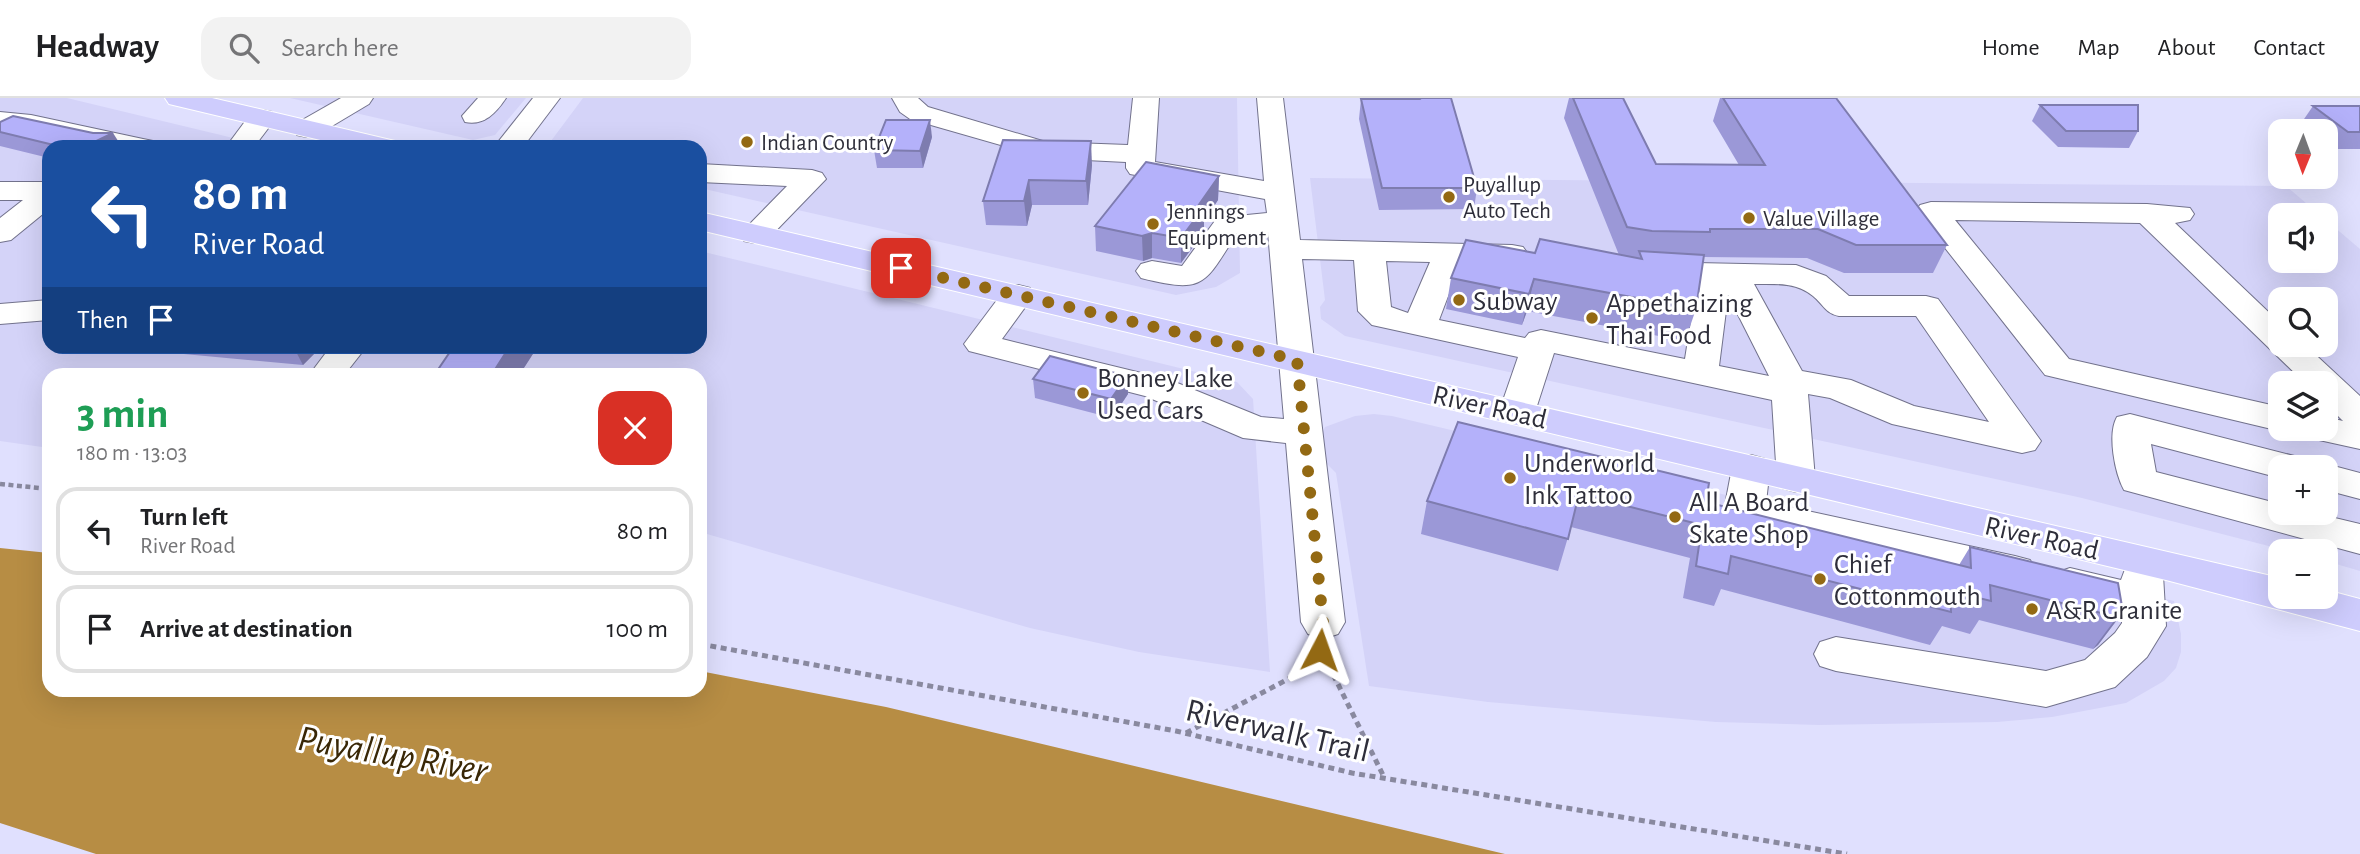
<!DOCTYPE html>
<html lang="en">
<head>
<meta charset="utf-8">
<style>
  :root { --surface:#fff; --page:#f2f2f2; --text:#202124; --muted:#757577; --line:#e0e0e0 }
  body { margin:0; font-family:"Alegreya Sans",sans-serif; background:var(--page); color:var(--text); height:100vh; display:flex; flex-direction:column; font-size:26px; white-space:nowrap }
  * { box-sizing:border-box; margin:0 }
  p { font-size:23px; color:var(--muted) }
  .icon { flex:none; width:38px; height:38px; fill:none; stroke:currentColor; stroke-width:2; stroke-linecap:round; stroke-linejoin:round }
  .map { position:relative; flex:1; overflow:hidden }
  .panel { position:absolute; left:42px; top:270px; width:665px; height:329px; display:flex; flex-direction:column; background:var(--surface); border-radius:21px; box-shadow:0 7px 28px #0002 }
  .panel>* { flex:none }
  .top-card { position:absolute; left:42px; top:42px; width:665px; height:214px; border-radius:21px; box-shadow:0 7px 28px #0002; background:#1a4fa0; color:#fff; overflow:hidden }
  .needle { width:46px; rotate:181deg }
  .tools { position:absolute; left:2268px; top:21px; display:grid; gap:14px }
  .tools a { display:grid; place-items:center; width:70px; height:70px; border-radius:14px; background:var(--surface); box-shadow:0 7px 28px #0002; font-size:35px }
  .pin { position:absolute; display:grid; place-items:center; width:60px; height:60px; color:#fff; margin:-30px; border-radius:14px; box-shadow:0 4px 10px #0006 }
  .me { position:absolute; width:77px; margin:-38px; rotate:4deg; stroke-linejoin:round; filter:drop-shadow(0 0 5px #0008) }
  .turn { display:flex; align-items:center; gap:24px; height:147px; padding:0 35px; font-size:32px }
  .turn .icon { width:91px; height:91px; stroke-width:2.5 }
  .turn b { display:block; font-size:49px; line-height:60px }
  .then { display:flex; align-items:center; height:66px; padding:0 35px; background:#0003; gap:14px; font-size:26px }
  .round { display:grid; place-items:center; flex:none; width:74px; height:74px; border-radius:21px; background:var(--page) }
  .overview { display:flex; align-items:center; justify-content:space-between; height:119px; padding:0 35px }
  h1 { font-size:42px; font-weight:700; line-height:52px; color:#1e9e55 }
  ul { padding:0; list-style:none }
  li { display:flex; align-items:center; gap:21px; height:88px; margin:0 14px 10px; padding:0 21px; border:4px solid var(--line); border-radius:21px }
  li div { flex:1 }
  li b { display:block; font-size:26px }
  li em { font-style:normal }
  header { display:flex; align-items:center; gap:42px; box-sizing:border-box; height:98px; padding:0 35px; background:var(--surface); border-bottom:2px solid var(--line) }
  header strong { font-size:33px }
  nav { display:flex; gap:38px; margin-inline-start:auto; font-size:24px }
  .search { width:490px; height:63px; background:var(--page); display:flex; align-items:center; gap:18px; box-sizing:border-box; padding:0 24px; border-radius:21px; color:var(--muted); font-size:26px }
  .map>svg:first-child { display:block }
  .built { fill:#d4d3f8; fill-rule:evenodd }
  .water { fill:#b78d44 }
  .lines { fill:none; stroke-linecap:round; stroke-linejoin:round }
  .minor-casing { stroke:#72728c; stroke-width:2 }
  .major-casing { stroke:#fff; stroke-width:2 }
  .path-far1 { stroke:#89899f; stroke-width:4.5; stroke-dasharray:5 3.5; stroke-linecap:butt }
  .path { stroke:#89899f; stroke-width:5; stroke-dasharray:6 4.5; stroke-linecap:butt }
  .minor { fill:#fff; fill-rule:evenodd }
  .major { fill:#ceccfd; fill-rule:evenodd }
  .wall { fill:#9b98d7 }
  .shaded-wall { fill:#7e7caf }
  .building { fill:#b4b1fa; stroke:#7e7caf; stroke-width:2 }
  .route { stroke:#936913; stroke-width:12; stroke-dasharray:0 21.6 }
  .poi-dot { fill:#936913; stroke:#fff; stroke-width:2.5 }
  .labels { text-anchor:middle; stroke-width:6; stroke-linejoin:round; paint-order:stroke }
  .far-poi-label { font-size:23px; fill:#2e2e3a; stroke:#fff; text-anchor:start }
  .poi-label { font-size:28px; fill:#2e2e3a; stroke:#fff; text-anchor:start }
  .street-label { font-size:28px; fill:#2e2e3a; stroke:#fff }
  .near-street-label { font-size:33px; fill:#2e2e3a; stroke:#fff }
  .near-water-label { font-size:37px; font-style:italic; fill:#392706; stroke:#fff }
</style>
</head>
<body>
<header>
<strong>Headway</strong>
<div class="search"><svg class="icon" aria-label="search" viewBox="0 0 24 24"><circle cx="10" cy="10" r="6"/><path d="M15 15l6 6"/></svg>Search here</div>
<nav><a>Home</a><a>Map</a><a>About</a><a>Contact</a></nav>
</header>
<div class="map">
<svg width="2360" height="756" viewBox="0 0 2360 756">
  <rect width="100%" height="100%" fill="#e0e0fe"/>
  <g class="built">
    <path d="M0 0H67L271 49H49V248H700V153L1237 284 1253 301 1270 574 1139 554 1030 530 700 434V276H49V350L0 343Z"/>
    <path d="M290 0H526L495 37 473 42Z"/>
    <path d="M583 0H1237L1240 175 1216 189 1176 197 700 90V49H549L548 47Z"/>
    <path d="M1310 80 2286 88 2320 117H2280V163H2326V122L2360 151V473L2326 463V453H2288L2082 400 1345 238 1321 221 1320 209 1325 202ZM2280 201H2326V247H2280ZM2280 285H2326V331H2280ZM2280 369H2326V415H2280Z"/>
    <path d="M1374 316 1392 318 2174 503 2181 536V554L2176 570 2164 583 2126 605 2052 619 1997 624 1819 627 1716 624 1488 604 1369 588 1336 375 1319 358 1316 348 1325 329 1355 318Z"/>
  </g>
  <path class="water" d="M0 450 49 455V592H700V573L886 609 1505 756H96L0 725Z"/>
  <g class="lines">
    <defs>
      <g id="minor">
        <path d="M341 0H373L369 6 317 37 307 39 297 37 293 31 297 25Z"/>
        <path d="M478 0H506C496 15 484 28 465 24L462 18Z"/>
        <path d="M533 0H560L523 49H494Z"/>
        <path d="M892 0H918L928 9 1046 44 1128 47 1133 0H1159L1155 64 1264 83 1257 0H1283L1300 142 1512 147 1523 149 1528 156 1523 163 1512 165 1461 164 1439 222 1525 240 1529 235 1541 232 1685 261 1697 185 1637 181 1632 174 1637 167 1648 164 1796 167 1826 178 1849 198H1926L1938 201 2041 343 2035 352 2022 355 1892 326 1830 300 1808 296 1815 381 1810 390 1796 394 1782 390 1777 381 1772 302 1554 255 1535 314 1530 322 1517 326 1504 322 1499 314 1518 259 1372 227 1358 213 1354 162 1302 161 1345 524 1338 536 1323 541 1308 536 1301 524 1286 345 1243 340 1145 298 969 253 964 246 1006 190 1018 187 1030 190 1034 197 1002 241 1170 282 1261 319 1284 321 1268 134 1237 135C1204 187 1205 196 1141 180L1136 173 1141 166 1152 163 1182 168 1217 120 1267 115 1265 101 1130 76 1126 70V64L1046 60 910 21 900 14ZM1386 163 1430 164 1408 215 1391 209ZM1754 186C1776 186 1796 184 1813 198 1824 207 1825 215 1839 218H1916L1989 324 1914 308 1851 282 1802 273ZM1728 197 1769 278 1719 268Z"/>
        <path d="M262 12 272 14 276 20 254 49H226L252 14Z"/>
        <path d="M0 14 31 17 143 41 153 43 157 49H104L31 33 0 30Z"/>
        <path d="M700 66 812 72 822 75 826 81 766 143 755 145 744 143 740 136 787 88 700 84Z"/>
        <path d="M0 84H49V111L11 142 0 144V120L23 102H0Z"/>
        <path d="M1931 104 2147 106 2190 110 2194 116 2190 122 2175 125 2280 225V247H2305L2360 298V351L2310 340 2305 331H2326V319L2343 323 2326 306V285H2305L2140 125 1955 122 2069 261 2280 309V331H2288L2280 333 2045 277 1916 113 1920 107Z"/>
        <path d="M49 202V222L0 226V206Z"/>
        <path d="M331 248H367L345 276H310Z"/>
        <path d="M2130 316 2302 360 2307 369H2280V380L2151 346 2156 374 2280 406V415H2314L2360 426V456L2124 392C2115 376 2107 336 2117 319Z"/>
        <path d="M1751 357 1765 361 1770 370 1766 404 2015 458 2030 462 2036 473 2030 484 2015 488 1739 425 1725 407 1732 370 1737 361Z"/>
        <path d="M2326 366 2360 375V401L2326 392V369H2314Z"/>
        <path d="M2142 462 2157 466 2163 477 2166 528 2147 559 2115 589 2046 609 1836 573 1820 568 1814 556 1820 544 1836 539 2046 573 2085 562 2115 535 2122 525V514L2055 497 2049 486 2055 475 2070 470 2121 482 2127 466Z"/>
      </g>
      <g id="major">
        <path d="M165 0H212L395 43 399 49H350L169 6Z"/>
        <path d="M700 114 2280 480V499H2326V492L2360 501V533L2166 482 700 132Z"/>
      </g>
    </defs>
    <use href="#minor" class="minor-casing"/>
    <use href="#major" class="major-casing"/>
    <path class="path-far1" d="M0 386 49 391"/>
    <g class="path">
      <path d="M700 546 1176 633 1352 675 1847 756"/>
      <path d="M1324 558 1384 679"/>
      <path d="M1186 635 1309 570 1318 555"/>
    </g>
    <use href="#minor" class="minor"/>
    <use href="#major" class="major"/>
  </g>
  <g class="wall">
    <path d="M1417 0H1451L1477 90 1474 111 1379 112 1359 21 1361 1H1417Z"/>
    <path d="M1569 0H1623L1656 66 1739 67 1713 23 1720 0H1836L1947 147 1933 175H1844L1807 160 1704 159 1696 211 1685 243 1527 213 1522 227 1446 211 1451 180 1535 155 1619 157 1564 20Z"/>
    <path d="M2040 7 2138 33 2129 50 2058 49 2032 23Z"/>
    <path d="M2313 8H2360V51H2336L2326 43V33H2313L2302 24Z"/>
    <path d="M0 24 122 49H49V60L0 48Z"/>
    <path d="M932 39 923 70H877L874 52Z"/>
    <path d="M1003 42 1092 67 1088 107H1032L1027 128 986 127 983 103Z"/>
    <path d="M1219 78 1218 102 1204 123V134L1181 165 1152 160 1143 163 1096 153 1095 128Z"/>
    <path d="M139 248H322L303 267 141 252Z"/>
    <path d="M454 248H538L520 276H439L437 273Z"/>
    <path d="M1127 278 1128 296 1112 320 1035 300 1033 281Z"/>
    <path d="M1458 324 1706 404 1959 467 1970 449 2123 514 2098 547 2093 551 1979 522 1970 536 1942 528 1930 547 1721 491 1714 508 1683 500 1690 460 1571 429 1558 473 1421 436 1427 403Z"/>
  </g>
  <g class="shaded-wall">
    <path d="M930 22 932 39 923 70 920 53Z"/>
    <path d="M113 35 122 49H84Z"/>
    <path d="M1091 43 1092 67 1088 107 1086 83Z"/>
    <path d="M1219 78 1218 102 1204 123V134L1181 165V140L1198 108Z"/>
    <path d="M1029 82 1032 107 1027 128 1024 103Z"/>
    <path d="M1152 135V160L1143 163 1142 138Z"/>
    <path d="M1534 181 1527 213 1522 227 1529 196Z"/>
    <path d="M293 248H322L303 267Z"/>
    <path d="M510 248H538L520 276H495L494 273Z"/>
    <path d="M1127 278 1128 296 1112 320 1111 301Z"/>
    <path d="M2123 514 2098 547 2093 551 2117 519Z"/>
  </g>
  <g class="building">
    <path d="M1418 0H1451L1477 90H1382L1361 1H1419Z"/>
    <path d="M1573 0H1623L1656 66 1765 67 1723 0H1836L1947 147H1856L1818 131H1710V134L1652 133 1627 129Z"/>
    <path d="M2040 7H2138V33H2066Z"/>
    <path d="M2313 8H2360V34H2348Z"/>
    <path d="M13 18 93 35H113L84 49H62L0 34V24Z"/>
    <path d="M886 22H930L920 53 874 52Z"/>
    <path d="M1003 42 1091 43 1086 83 1029 82 1024 103H983Z"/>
    <path d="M1146 64 1219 78 1198 108 1204 109 1181 140 1152 135 1142 138 1095 128Z"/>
    <path d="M1540 141 1642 161 1639 153 1704 157 1696 211 1534 181 1529 196 1451 180 1466 142 1535 155Z"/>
    <path d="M454 248H510L494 273H437Z"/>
    <path d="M1050 258 1127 278 1111 301 1033 281Z"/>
    <path d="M1458 324 1709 385 1706 404 1971 470 1970 449 2118 485 2123 514 2117 519 1990 487 1991 503 1950 493 1951 514 1731 458 1728 476 1696 468 1702 427 1579 396 1568 441 1427 403Z"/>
  </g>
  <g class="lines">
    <path class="route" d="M901 170 1297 262 1323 524 1320 552"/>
  </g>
  <g class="poi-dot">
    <circle cx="747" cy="44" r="7"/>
    <circle cx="1449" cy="99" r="7"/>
    <circle cx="1749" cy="120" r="7"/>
    <circle cx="1153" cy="126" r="7"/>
    <circle cx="1459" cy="202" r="7"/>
    <circle cx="1592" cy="220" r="7"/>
    <circle cx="1083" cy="295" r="7"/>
    <circle cx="1510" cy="380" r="7"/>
    <circle cx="1675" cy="419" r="7"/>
    <circle cx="1820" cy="481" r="7"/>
    <circle cx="2032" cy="511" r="7"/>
  </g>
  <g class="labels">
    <g class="far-poi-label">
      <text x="761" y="52">Indian Country</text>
      <text x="1463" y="94">Puyallup<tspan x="1463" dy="26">Auto Tech</tspan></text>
      <text x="1167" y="121">Jennings<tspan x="1167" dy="26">Equipment</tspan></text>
      <text x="1763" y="128">Value Village</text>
    </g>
    <g class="poi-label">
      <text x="1473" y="212">Subway</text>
      <text x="1606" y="214">Appethaizing<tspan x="1606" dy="32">Thai Food</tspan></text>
      <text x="1097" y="289">Bonney Lake<tspan x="1097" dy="32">Used Cars</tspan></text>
      <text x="1524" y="374">Underworld<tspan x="1524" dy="32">Ink Tattoo</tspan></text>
      <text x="1689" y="413">All A Board<tspan x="1689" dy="32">Skate Shop</tspan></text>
      <text x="1834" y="475">Chief<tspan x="1834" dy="32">Cottonmouth</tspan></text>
      <text x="2046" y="521">A&amp;R Granite</text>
    </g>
    <g class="street-label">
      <text transform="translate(1490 308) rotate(13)" y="10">River Road</text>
      <text transform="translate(2042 439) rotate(13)" y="10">River Road</text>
    </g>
    <g class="near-street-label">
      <text transform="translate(1278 631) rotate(13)" y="12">Riverwalk Trail</text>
    </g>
    <g class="near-water-label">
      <text transform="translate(393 655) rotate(10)" y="13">Puyallup River</text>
    </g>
  </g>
</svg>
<div class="tools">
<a><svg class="needle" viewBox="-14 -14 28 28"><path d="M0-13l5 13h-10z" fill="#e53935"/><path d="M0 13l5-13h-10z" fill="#757577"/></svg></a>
<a><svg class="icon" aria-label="sound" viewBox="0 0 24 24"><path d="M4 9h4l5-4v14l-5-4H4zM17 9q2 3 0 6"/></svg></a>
<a><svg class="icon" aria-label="search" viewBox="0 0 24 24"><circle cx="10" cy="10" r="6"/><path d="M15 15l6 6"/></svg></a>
<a><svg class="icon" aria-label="layers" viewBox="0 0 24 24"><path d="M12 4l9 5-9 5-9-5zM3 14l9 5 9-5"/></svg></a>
<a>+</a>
<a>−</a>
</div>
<div class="pin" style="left:901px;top:170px;background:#d93025"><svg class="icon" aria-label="arrive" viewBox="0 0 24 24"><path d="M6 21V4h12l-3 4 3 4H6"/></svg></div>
<svg class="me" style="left:1320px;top:552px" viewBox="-20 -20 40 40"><path d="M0-17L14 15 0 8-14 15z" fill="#936913" stroke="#fff" stroke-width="4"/></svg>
<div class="top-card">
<div class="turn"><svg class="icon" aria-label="left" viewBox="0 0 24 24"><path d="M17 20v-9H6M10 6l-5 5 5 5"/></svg><div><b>80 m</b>River Road</div></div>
<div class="then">Then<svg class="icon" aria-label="arrive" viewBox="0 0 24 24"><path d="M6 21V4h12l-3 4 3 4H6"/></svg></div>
</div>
<section class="panel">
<div class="overview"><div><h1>3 min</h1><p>180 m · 13:03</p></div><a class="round" style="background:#d93025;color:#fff"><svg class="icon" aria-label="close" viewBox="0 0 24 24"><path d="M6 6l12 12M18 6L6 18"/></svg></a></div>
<ul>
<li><svg class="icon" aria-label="left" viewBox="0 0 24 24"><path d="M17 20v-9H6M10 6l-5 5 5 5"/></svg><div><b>Turn left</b><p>River Road</p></div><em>80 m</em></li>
<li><svg class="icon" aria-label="arrive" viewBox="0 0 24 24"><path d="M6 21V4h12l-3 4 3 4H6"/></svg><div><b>Arrive at destination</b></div><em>100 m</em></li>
</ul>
</section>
</div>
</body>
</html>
